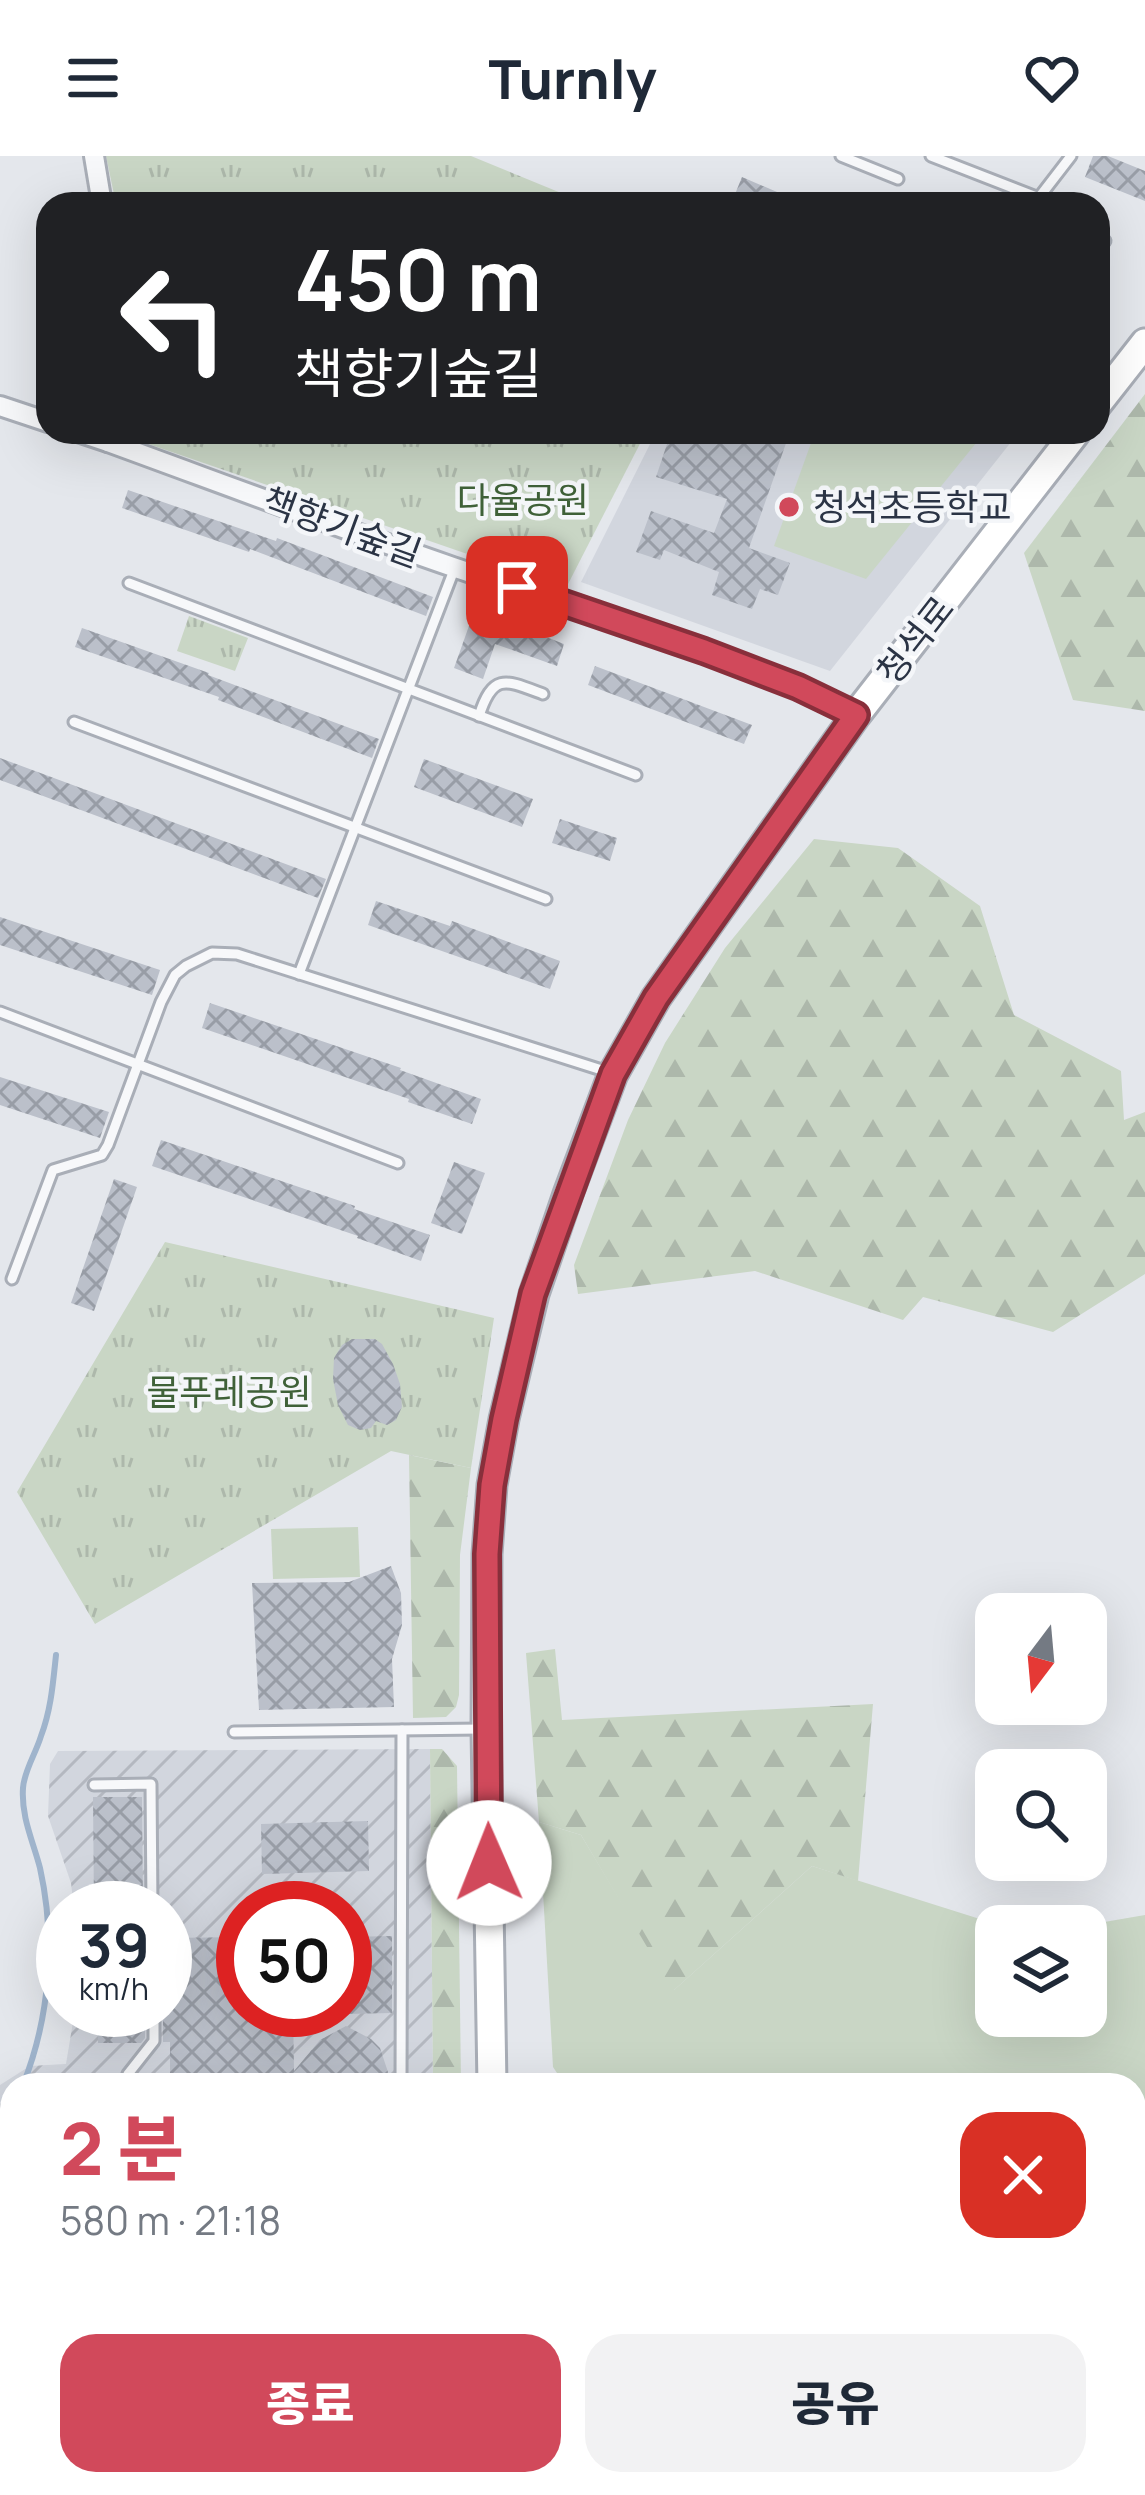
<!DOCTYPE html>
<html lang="ko">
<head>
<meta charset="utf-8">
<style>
  :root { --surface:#fff; --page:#f2f2f3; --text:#1f2937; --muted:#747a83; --accent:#d1495b }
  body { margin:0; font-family:Manrope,"Noto Sans KR",sans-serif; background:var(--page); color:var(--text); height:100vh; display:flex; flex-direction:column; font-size:45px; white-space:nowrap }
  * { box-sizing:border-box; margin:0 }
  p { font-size:39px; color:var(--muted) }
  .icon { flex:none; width:66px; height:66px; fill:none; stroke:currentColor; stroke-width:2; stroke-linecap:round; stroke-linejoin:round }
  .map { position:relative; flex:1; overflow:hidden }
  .panel { position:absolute; left:0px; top:1917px; width:1146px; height:423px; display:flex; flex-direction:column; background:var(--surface); border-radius:36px 36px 0 0; box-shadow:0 12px 48px #0002 }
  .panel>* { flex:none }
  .hud { position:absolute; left:36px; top:36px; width:1074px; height:252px; border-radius:36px; box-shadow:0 12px 48px #0002; background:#202124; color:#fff; overflow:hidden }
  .needle { width:78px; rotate:196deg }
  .tools { position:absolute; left:975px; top:1437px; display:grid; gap:24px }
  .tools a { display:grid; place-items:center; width:132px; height:132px; border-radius:24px; background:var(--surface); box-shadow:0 12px 48px #0002; font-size:60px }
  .speed { position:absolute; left:36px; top:1725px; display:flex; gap:24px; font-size:60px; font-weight:700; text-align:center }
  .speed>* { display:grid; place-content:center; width:156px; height:156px; border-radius:50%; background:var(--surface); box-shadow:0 12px 48px #0002; line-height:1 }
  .speed small { font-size:30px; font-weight:400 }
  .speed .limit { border:18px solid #d22; background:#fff; color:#111 }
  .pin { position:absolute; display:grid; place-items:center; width:102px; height:102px; color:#fff; margin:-51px; border-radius:24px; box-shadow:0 6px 18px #0006 }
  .me { position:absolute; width:132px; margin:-66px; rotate:359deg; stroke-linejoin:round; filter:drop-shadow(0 0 9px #0008) }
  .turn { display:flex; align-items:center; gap:42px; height:252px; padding:0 60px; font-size:54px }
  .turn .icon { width:156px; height:156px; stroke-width:2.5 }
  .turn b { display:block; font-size:84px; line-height:102px }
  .round { display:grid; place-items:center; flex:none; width:126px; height:126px; border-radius:36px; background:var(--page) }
  .head { display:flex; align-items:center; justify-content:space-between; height:204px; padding:0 60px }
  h1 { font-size:72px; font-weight:800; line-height:90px; color:var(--accent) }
  .primary-button { display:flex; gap:24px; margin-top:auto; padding:24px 60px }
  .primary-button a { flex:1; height:138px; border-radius:36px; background:var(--accent); color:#fff; font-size:48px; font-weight:800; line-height:138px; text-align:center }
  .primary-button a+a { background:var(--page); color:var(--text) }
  header { display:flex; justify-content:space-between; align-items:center; height:156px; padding:0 60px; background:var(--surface); font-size:54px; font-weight:800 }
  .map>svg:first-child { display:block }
  .built { fill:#d2d6de }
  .industrial { fill:url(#industrial-furrows); fill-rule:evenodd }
  .grass { fill:#c9d6c5 }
  .forest { fill:url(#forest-firs) }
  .park { fill:url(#park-tufts) }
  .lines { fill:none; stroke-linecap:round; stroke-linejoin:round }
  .stream { stroke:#9fb4cc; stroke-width:6 }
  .building { fill:url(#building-cross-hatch) }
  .lane-casing { stroke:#a9aeb7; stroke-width:15 }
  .street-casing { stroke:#a9aeb7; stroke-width:24 }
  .secondary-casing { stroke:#a9aeb7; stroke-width:33 }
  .lane { stroke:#f7f8fa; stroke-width:9 }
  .street { stroke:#f7f8fa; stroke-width:18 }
  .secondary { stroke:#fff; stroke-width:27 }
  .route-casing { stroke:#882f3b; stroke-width:30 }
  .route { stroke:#d1495b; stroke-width:21 }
  .poi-dot { fill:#d1495b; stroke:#f4f6f9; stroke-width:4.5 }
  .labels { text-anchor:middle; stroke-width:9; stroke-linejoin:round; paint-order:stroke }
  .park-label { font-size:36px; fill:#3f6138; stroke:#f4f6f9 }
  .poi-label { font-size:36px; fill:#2b3445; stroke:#f4f6f9; text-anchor:start }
  .street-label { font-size:36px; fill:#2b3445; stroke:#f4f6f9 }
</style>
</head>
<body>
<header><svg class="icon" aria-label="menu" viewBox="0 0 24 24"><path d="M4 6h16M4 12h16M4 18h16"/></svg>Turnly<svg class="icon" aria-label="heart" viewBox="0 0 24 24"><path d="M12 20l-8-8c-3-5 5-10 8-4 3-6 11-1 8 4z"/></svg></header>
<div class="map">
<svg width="1145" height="2339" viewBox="0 0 1145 2339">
  <defs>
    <pattern id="industrial-furrows" width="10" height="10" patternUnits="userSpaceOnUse" patternTransform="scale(3)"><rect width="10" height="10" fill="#d2d6de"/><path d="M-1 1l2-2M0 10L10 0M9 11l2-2" fill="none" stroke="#b4b8c0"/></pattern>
    <pattern id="forest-firs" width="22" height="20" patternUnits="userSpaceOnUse" patternTransform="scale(3)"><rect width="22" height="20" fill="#c9d6c5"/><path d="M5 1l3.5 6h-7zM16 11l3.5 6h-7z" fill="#adb8ab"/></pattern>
    <pattern id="park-tufts" width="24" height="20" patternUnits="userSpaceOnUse" patternTransform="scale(3)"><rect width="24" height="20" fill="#c9d6c5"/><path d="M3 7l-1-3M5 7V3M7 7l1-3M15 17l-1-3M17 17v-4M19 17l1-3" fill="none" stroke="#adb8ab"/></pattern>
    <pattern id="building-cross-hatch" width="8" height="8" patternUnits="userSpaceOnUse" patternTransform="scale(3)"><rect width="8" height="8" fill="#bbc0ca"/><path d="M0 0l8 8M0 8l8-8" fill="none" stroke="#989da6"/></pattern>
  </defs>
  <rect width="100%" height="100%" fill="#e4e7ec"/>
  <path class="built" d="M656 276H1019L830 515 581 426Z"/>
  <path class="industrial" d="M430 1593 433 1929H12V2328H436L437 2339H0V1929L30 1910 66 1908 75 1854H165V1752H74L71 1727 48 1660 50 1608 58 1595ZM243 1752H345V1854H243Z"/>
  <g class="grass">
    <path d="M815 276H985L866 423 774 390Z"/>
    <path d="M358 1371 360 1421 273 1423 271 1373Z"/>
    <path d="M539 1666 581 1679 674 1834 812 1710 1002 1770H996V1860H1086V1770H1081L1145 1759V2116L1134 2123V1929H565L553 1911Z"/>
  </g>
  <g class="forest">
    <path d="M1145 238V555L1073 544 1024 397Z"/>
    <path d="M814 683 898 692 980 750 1014 859 1121 915 1124 964 1145 956V1118L1053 1176 923 1141 903 1164 755 1115 578 1138 574 1109 628 964 665 887 725 792Z"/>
    <path d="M409 1299 471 1312 460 1399 459 1539 456 1551 446 1561 413 1562Z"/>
    <path d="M555 1493 562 1564 873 1548 858 1725 812 1710 673 1835 581 1679 539 1666 526 1497Z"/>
    <path d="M430 1593H442L457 1610 461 1929H433Z"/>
  </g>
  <g class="park">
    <path d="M106 0H471L588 48H116Z"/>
    <path d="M130 276H646L566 432 134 283Z"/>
    <path d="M189 460 248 482 235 515 177 495Z"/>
    <path d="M165 1086 494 1162 471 1312 391 1295 95 1468 17 1336Z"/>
  </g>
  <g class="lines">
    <g class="stream">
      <path d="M23 1929C50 1861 56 1784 40 1712 33 1685 21 1661 23 1632 24 1615 36 1597 41 1580 51 1554 53 1527 56 1499"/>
      <path d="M0 1961 12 1945"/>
    </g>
  </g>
  <g class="building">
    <path d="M1093 0H1108L1145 15V45L1085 21Z"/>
    <path d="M742 21 805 48H731Z"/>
    <path d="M671 276H704L738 287 742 276H790L749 392 790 407 778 439 760 433 752 453 712 439 719 416 664 394 660 404 636 396 651 355 714 377 727 343 656 321Z"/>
    <path d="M128 334 276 385 277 382 433 441 426 460 250 393 249 396 122 352Z"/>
    <path d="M475 453 564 488 557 510 495 488 483 523 454 512Z"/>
    <path d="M82 472 209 517 208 519 379 583 372 602 218 544 219 541 75 491Z"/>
    <path d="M595 510 752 569 744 588 588 529Z"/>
    <path d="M0 602 326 723 318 742 0 624Z"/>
    <path d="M424 603 533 643 522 671 414 631Z"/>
    <path d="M560 663 617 682 610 705 552 687Z"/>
    <path d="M376 745 450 770 452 765 560 805 550 833 368 769Z"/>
    <path d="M0 761 160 814 152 839 0 789Z"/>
    <path d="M210 847 401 912 400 914 481 943 472 968 408 946 409 943 202 872Z"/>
    <path d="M0 921 109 956 100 982 0 949Z"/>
    <path d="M161 984 355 1050 354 1053 430 1079 421 1105 357 1082 358 1080 152 1010Z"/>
    <path d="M454 1006 485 1017 462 1078 431 1067Z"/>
    <path d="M114 1023 137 1031 94 1155 71 1147Z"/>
    <path d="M352 1183H375L382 1188 393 1208 400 1228 402 1251 396 1264 387 1269 376 1265 371 1272 360 1274 348 1269 338 1249 333 1223 334 1202 342 1189Z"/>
    <path d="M391 1410 401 1437 402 1469 392 1503 394 1551 259 1554 252 1427 349 1426Z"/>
    <path d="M93 1641H142L143 1752H94Z"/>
    <path d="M368 1665 369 1715 262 1718 261 1668Z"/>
    <path d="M392 1780V1857L345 1858V1781Z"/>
    <path d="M243 1781V1854H293L294 1915 320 1884 346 1870 371 1883 380 1892 388 1916 385 1929H170V1886H163V1854H169V1782Z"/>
    <path d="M98 1854H145V1882L141 1887H98Z"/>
  </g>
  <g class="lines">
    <defs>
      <g id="lane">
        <path d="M841 0 898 23"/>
        <path d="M931 0 1039 42"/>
        <path d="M1034 48 1071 0"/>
        <path d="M1098 83 1105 85"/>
        <path d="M129 427 636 619"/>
        <path d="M479 560C493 516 506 524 543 538"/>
        <path d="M74 566 546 743"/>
        <path d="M299 818 454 414"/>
        <path d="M0 856 398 1007"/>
        <path d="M12 1123 53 1014 102 999 108 989 161 846 175 819 186 810 212 797 237 798 608 916"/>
        <path d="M234 1576 481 1573"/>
        <path d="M94 1629 151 1628 152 1752"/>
        <path d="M124 1929 128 1918 154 1885V1854"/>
        <path d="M401 1929 402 1574"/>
        <path d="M48 2328V2339"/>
        <path d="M403 2328 404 2339"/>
      </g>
      <g id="street">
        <path d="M94 0 102 48"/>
        <path d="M0 250 48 266"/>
        <path d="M78 276 108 286"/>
        <path d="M109 276 108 286C223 328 337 371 453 411 588 457 727 496 856 559"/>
      </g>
      <g id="secondary">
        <path d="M1098 247 1145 187"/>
        <path d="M492 1929 486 1573 487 1398 492 1329 504 1263 534 1138 568 1038 613 918 656 842 856 559 1076 276"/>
        <path d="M1134 2144 1145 2137"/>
        <path d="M499 2328V2339"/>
        <path d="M715 2339 807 2328"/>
      </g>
    </defs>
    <use href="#lane" class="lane-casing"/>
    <use href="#street" class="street-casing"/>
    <use href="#secondary" class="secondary-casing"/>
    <use href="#lane" class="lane"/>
    <use href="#street" class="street"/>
    <use href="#secondary" class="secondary"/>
  </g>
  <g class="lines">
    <defs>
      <path id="route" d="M489 1707 487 1398 492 1329 504 1263 533 1138 613 918 656 842 856 559 798 531 704 495 517 431"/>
    </defs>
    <use href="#route" class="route-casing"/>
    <use href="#route" class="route"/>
  </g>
  <circle class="poi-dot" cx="789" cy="351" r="12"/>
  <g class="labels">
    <g class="park-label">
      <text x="523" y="357">다율공원</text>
      <text x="229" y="1249">물푸레공원</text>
    </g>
    <g class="poi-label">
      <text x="813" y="364">청석초등학교</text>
    </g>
    <g class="street-label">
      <text transform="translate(342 371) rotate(20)" y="13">책향기숲길</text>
      <text transform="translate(915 484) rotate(-52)" y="13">청석로</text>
    </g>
  </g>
</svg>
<div class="tools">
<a><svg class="needle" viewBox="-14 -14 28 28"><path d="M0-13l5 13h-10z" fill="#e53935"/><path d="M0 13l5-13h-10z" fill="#747a83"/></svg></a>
<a><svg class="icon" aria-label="search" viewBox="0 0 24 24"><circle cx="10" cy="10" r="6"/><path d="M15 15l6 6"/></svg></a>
<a><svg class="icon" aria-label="layers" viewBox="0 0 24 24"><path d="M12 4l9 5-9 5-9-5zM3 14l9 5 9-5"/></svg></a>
</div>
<div class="speed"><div>39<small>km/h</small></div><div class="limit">50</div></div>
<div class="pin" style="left:517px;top:431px;background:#d93025"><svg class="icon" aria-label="arrive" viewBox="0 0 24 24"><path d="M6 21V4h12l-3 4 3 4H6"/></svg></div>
<svg class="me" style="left:489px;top:1707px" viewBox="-20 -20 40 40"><circle r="19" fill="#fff"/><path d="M0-13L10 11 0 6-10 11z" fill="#d1495b"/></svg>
<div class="hud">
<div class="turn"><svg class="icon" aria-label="left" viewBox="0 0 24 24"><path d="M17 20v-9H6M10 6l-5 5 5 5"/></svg><div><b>450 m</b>책향기숲길</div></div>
</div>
<section class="panel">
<div class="head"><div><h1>2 분</h1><p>580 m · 21:18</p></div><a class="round" style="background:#d93025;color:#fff"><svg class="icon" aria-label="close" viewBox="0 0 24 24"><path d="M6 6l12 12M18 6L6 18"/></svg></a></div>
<div class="primary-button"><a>종료</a><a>공유</a></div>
</section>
</div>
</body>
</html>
